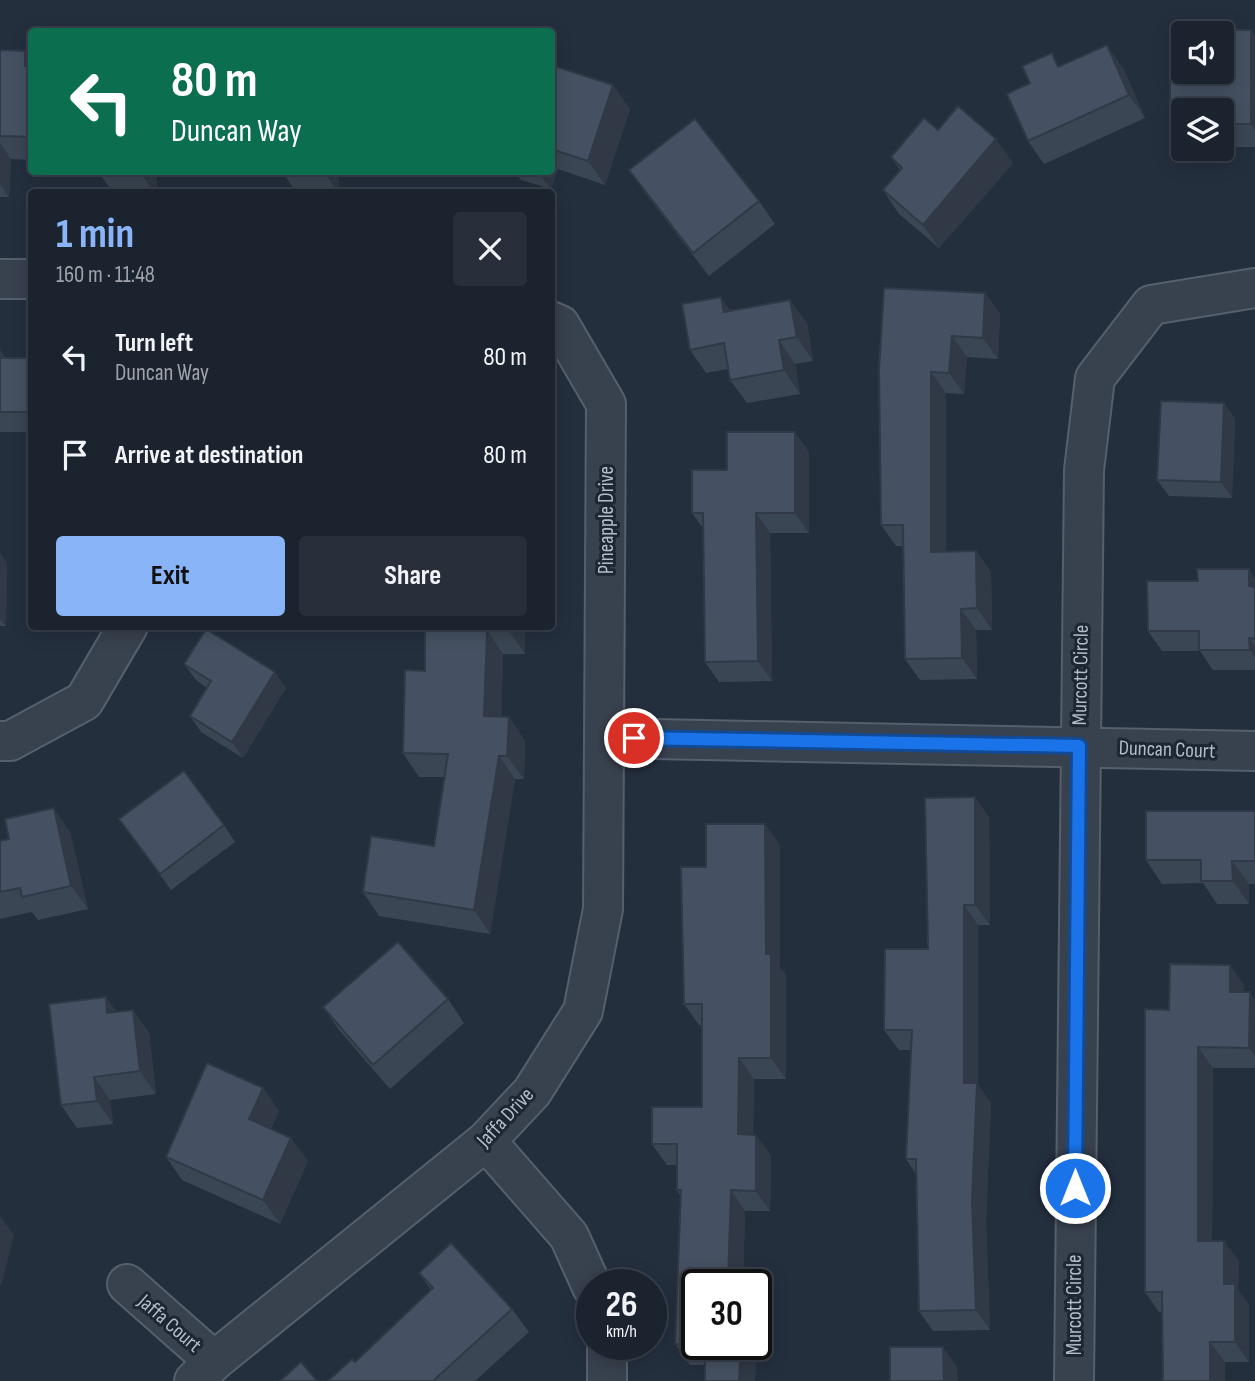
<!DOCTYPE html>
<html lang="en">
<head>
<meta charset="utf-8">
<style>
  :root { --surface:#1b232e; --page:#282f3a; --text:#f1f3f6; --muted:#a0a4aa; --line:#39404a; --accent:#8ab4f8 }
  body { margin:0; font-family:"Sofia Sans Condensed",sans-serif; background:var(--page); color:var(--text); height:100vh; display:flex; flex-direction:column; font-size:26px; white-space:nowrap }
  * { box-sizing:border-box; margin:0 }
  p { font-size:23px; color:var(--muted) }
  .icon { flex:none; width:38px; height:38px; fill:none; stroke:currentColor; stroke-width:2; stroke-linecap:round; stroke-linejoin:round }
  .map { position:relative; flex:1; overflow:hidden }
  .panel { position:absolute; left:28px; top:189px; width:527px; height:441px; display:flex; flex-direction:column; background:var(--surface); border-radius:7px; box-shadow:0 4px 18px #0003,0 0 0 2px var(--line) }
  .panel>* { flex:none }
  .hud { position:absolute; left:28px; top:28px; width:527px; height:147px; border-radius:7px; box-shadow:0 4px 18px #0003,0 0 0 2px var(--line); background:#0b6e4f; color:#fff; overflow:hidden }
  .buttons { position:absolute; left:1171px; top:21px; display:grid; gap:14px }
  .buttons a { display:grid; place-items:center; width:63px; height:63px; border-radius:7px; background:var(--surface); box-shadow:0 4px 18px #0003,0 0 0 2px var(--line); font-size:35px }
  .speed { position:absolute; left:576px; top:1269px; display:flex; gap:14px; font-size:35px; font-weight:700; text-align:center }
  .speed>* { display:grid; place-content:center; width:91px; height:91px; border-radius:50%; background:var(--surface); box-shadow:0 4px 18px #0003,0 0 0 2px var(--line); line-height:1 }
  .speed small { font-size:18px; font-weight:400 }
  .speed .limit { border:4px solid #111; border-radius:10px; background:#fff; color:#111 }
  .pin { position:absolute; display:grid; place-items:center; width:60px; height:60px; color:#fff; margin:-30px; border:4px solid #fff; border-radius:50%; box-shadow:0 2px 7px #0007 }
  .me { position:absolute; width:77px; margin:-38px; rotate:0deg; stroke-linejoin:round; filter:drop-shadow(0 0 5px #0008) }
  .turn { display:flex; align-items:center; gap:24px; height:147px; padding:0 28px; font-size:32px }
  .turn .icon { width:91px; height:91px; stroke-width:2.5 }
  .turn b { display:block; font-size:49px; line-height:60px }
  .round { display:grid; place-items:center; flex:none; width:74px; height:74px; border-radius:7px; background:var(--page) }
  .overview { display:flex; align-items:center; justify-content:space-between; height:119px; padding:0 28px }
  h1 { font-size:42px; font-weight:700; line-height:52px; color:var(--accent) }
  .cta { display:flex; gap:14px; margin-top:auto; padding:14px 28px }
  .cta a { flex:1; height:80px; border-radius:7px; background:var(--accent); color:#111; font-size:28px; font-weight:700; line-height:80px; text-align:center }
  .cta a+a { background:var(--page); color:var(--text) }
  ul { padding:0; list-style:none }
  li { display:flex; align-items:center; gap:21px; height:98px; padding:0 28px }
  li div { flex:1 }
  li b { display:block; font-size:26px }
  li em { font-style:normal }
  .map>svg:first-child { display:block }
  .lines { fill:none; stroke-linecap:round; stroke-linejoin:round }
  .minor-casing { stroke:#565f6c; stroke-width:42 }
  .minor { stroke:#38414e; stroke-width:38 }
  .wall { fill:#3b4654; fill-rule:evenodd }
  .shaded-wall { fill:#303945 }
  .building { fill:#455162; stroke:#303945; stroke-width:2; fill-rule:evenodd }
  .route-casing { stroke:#114b97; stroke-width:18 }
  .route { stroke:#1a73e8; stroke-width:12 }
  .labels { text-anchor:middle; stroke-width:6; stroke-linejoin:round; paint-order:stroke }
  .street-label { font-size:21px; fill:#b4bcc9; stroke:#1d2633 }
</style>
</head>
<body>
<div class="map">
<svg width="1255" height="1381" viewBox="0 0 1255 1381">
  <rect width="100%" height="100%" fill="#242f3e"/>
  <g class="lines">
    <defs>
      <g id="minor">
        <path d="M0 279H32"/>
        <path d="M606 738 1255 751"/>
        <path d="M0 741H10L84 701 128 626"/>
        <path d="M486 1141 569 1236 592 1287"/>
        <path d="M127 1284 214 1361"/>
        <path d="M194 1381 214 1361 486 1141 532 1092 583 1011 603 909 606 404 560 325 551 321"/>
        <path d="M607 1381V1344"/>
        <path d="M1074 1381 1084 470 1095 378 1151 305 1255 288"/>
      </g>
    </defs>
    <use href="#minor" class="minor-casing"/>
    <use href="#minor" class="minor"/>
  </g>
  <g class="wall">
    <path d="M1170 30H1251L1255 37V147H1222V110H1183V143L1170 124ZM1183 33H1222V72H1183Z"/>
    <path d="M0 50 25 51 32 60V160L11 159 9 197H0Z"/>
    <path d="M551 65 630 109 605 185 558 169 551 189 521 180 515 172H551Z"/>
    <path d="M1061 66 1123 68 1145 118 1044 164 1028 141 1030 83Z"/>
    <path d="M938 130 1013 163 939 248 899 214 883 190 900 170 891 157Z"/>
    <path d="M629 170 759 201 775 224 709 276 646 194Z"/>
    <path d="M98 172H157V192H113Z"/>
    <path d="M282 172H338L339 192H296Z"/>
    <path d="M428 172H476V174Z"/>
    <path d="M985 293 1000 314 998 359 967 357 964 394 946 393V551H976L991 572 992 630H976L977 679 920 680 905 659 903 546H896L881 525 879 369Z"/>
    <path d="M731 311 807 323 813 361 795 364 800 394 747 403 730 380 728 369 706 373 690 350Z"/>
    <path d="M0 350 5 358H32V432H0Z"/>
    <path d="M1224 403 1235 419 1232 498 1169 496 1157 480Z"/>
    <path d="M809 452V533H770L772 681 719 682 705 662 704 530 692 513 727 470Z"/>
    <path d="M0 553 7 563 6 626H0Z"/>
    <path d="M1255 578V670H1213L1200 651H1162L1148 631 1198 581Z"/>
    <path d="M425 626H525V654H503L501 717H509L525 741 524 779H515L490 934 379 916 363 892 434 846 444 777H419L403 753 425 671Z"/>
    <path d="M184 664 286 688 243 758 201 732 190 716 207 688 196 680Z"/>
    <path d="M1255 811V884H1249V904H1217L1203 883 1162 884 1146 860Z"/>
    <path d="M989 817 990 925H978V1085L991 1103 986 1221 990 1330 933 1331 919 1311 916 1174 906 1159 911 1050H899L884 1030 928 949Z"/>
    <path d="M224 825 235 842 171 890 131 835Z"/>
    <path d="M70 832 88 909 38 920 32 912 0 919V841Z"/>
    <path d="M780 845V967L786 975V1079H754L753 1135H756L771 1156 770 1211H745L743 1283 758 1304 755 1381H705V1365H690L675 1344 681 1197 677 1190V1165H667L652 1144 702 1107V1025H699L684 1004 706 867Z"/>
    <path d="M1244 985V992L1255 1000V1068H1213L1212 1241 1239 1261 1238 1290 1249 1305V1362H1225L1162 1312H1159L1145 1292 1169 1010Z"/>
    <path d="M106 997 116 1012 133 1010 149 1033 156 1094 110 1100 113 1124 77 1128 61 1105Z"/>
    <path d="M448 999 464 1023 390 1089 339 1030 323 1007Z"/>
    <path d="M263 1088 279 1111 271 1129 308 1161 280 1224 182 1180 166 1157Z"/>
    <path d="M419 1273 512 1309 529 1332 475 1381H328L355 1362 431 1290Z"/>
  </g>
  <g class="shaded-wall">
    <path d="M1251 30 1255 37V130L1251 124Z"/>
    <path d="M1107 45 1123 68 1145 118 1129 95Z"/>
    <path d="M25 51 32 60V76L25 66Z"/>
    <path d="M613 85 630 109 605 185 588 161Z"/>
    <path d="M996 139 1013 163 939 248 923 225Z"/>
    <path d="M0 143 11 159 9 197 0 184Z"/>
    <path d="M551 159 558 169 551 189 538 172H551Z"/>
    <path d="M140 172H157V192H154Z"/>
    <path d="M324 172H338L339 192H338Z"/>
    <path d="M985 293 1000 314 998 359 983 338Z"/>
    <path d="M721 297 737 320 724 312Z"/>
    <path d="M790 300 807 323 813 361 797 337Z"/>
    <path d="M952 336 967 357 964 394 949 373Z"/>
    <path d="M779 340 795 364 800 394 784 370Z"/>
    <path d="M0 350 7 359 0 369Z"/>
    <path d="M931 372 946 393V573L931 552Z"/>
    <path d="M1224 403 1235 419 1232 498 1221 482Z"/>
    <path d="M795 432 809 452V533L795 513Z"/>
    <path d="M756 513 770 533 772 681 758 661Z"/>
    <path d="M976 551 991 572 992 630 977 608Z"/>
    <path d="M0 553 7 563 6 626 0 619Z"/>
    <path d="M1249 569 1255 578V595L1249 586Z"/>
    <path d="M961 609 976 630 977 679 962 658Z"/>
    <path d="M508 626H525V654L508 630Z"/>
    <path d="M487 630 503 654 501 740 484 716Z"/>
    <path d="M1249 638 1255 646V658L1250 650Z"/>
    <path d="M275 672 286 688 243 758 232 742Z"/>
    <path d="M509 717 525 741 524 779 507 756Z"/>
    <path d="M499 756 515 779 490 934 474 910Z"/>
    <path d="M975 797 989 817 990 925 975 905Z"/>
    <path d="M54 808 70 832 88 909 71 886Z"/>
    <path d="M765 824 780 845V967L786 975V1079L771 1058 766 954Z"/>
    <path d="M1232 861 1249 884V904L1233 881Z"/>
    <path d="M964 905 978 925V1085L991 1103 986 1221 990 1330 976 1310 964 1083Z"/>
    <path d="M1230 965 1244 985V1012L1230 992Z"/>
    <path d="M1250 992 1255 1000V1056L1249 1048Z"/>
    <path d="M106 997 122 1021 107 1013Z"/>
    <path d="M133 1010 149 1033 156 1094 140 1071Z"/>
    <path d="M1198 1047 1213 1068 1212 1261 1198 1241Z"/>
    <path d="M739 1058 754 1079 752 1155 738 1134Z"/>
    <path d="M94 1077 110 1100 113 1124 97 1101Z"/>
    <path d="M263 1088 279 1111 265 1142 249 1119Z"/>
    <path d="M756 1135 771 1156 770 1211 756 1191Z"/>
    <path d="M291 1138 308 1161 280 1224 263 1200Z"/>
    <path d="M731 1190 745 1211 743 1284 728 1282Z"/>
    <path d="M0 1216 14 1235 1 1286 0 1284Z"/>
    <path d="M1224 1241 1239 1261 1238 1290 1249 1305V1362L1235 1342 1224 1284Z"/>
    <path d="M756 1300 758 1304 755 1381H739L741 1344H756Z"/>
    <path d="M1210 1342 1225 1362V1381H1210Z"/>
    <path d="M943 1347 957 1367 958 1381H944Z"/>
  </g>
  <g class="building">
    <path d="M1170 30H1251V124H1222V110H1183V124H1170ZM1183 33H1222V72H1183Z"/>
    <path d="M1107 45 1129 95 1028 141 1007 94 1030 83 1022 66 1052 53 1058 67Z"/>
    <path d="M0 50 25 51V66L32 67V137L0 136Z"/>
    <path d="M551 65 613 85 588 161 551 149Z"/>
    <path d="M958 106 996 139 923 225 883 190 902 168 891 157 924 118 938 130Z"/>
    <path d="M695 119 759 201 693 253 629 170Z"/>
    <path d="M101 172H140V173Z"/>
    <path d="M884 288 985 293 983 338 952 336 949 373 931 372V552L976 551 977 608 961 609 962 658 905 659 903 525H881L879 369Z"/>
    <path d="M721 297 724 312 790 300 797 337 779 340 784 370 730 380 724 343 690 350 682 304Z"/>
    <rect x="0" y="358" width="32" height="54"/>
    <path d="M1161 401 1224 403 1221 482 1157 480Z"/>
    <path d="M727 432H795V513H756L758 661 705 662 703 513H692V470H727Z"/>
    <path d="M1197 569H1249V586L1255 587V639L1249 638 1250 650H1199V631H1148L1147 581H1198Z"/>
    <path d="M425 626H508V630H487L484 716 509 717 507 756H499L474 910 363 892 371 836 434 846 448 754 403 753 405 670 425 671Z"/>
    <path d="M206 629 275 672 232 742 190 716 211 681 184 664Z"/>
    <path d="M184 771 224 825 160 874 119 819Z"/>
    <path d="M975 797V905H964V1083H977L972 1201 976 1310 919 1311 916 1159H906L912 1030H884L885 949H928L925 798Z"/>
    <path d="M54 808 71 886 22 897 20 888 0 892V841L9 839 5 819Z"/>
    <path d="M1146 811H1255V861H1232L1233 881H1201V860H1146Z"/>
    <path d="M706 824H765L766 954H771V1058H739L738 1134 756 1135V1191L731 1190 728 1282 744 1283V1284H696V1344H741L739 1381H705V1345L675 1344 681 1190H677V1144H652V1107H702V1004H684L681 867H706Z"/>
    <path d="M398 942 448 999 373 1065 323 1007Z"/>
    <path d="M1170 964 1230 965V992H1250L1249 1048 1198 1047V1241H1224V1284H1235V1342H1210V1381H1163L1162 1292H1145V1009L1169 1010Z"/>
    <path d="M106 997 107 1013 133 1010 140 1071 94 1077 97 1101 61 1105 49 1004Z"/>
    <path d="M207 1063 263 1088 249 1119 291 1138 263 1200 166 1157Z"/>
    <path d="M451 1243 512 1309 433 1381H328L352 1359 355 1362 433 1288 419 1273Z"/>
    <path d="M890 1347H943L944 1381H890Z"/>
    <path d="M301 1362 317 1381H280Z"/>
  </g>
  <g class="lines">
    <defs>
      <path id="route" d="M634 738 1079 746 1075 1188"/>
    </defs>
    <use href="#route" class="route-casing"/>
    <use href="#route" class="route"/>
  </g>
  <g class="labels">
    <g class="street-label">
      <text transform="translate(606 520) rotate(-90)" y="7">Pineapple Drive</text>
      <text transform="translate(1080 675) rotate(-89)" y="7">Murcott Circle</text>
      <text transform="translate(1167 749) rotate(2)" y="7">Duncan Court</text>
      <text transform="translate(505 1117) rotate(-47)" y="7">Jaffa Drive</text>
      <text transform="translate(1074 1305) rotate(-90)" y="7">Murcott Circle</text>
      <text transform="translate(170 1323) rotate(41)" y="7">Jaffa Court</text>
    </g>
  </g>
</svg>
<div class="buttons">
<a><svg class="icon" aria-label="sound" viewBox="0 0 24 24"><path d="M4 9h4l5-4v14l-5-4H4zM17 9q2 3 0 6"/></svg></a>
<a><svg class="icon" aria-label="layers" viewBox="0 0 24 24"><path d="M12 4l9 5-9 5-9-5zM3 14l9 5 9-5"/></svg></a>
</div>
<div class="speed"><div>26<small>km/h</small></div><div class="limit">30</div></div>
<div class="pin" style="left:634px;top:738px;background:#d93025"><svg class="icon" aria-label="arrive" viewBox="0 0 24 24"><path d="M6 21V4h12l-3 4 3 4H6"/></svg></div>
<svg class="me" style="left:1075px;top:1188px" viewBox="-20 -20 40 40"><circle r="17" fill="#1a73e8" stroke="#fff" stroke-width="3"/><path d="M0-11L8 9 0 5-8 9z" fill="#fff"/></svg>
<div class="hud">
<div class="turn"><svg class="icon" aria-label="left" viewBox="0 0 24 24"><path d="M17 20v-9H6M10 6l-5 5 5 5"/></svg><div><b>80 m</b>Duncan Way</div></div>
</div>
<section class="panel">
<div class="overview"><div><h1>1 min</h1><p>160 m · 11:48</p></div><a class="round"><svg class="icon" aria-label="close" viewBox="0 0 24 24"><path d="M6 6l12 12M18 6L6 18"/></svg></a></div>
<ul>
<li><svg class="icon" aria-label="left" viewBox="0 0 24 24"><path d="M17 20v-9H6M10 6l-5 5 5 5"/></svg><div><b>Turn left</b><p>Duncan Way</p></div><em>80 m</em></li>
<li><svg class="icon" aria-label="arrive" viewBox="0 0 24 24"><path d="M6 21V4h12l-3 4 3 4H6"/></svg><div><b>Arrive at destination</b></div><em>80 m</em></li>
</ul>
<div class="cta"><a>Exit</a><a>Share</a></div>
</section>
</div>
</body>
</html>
